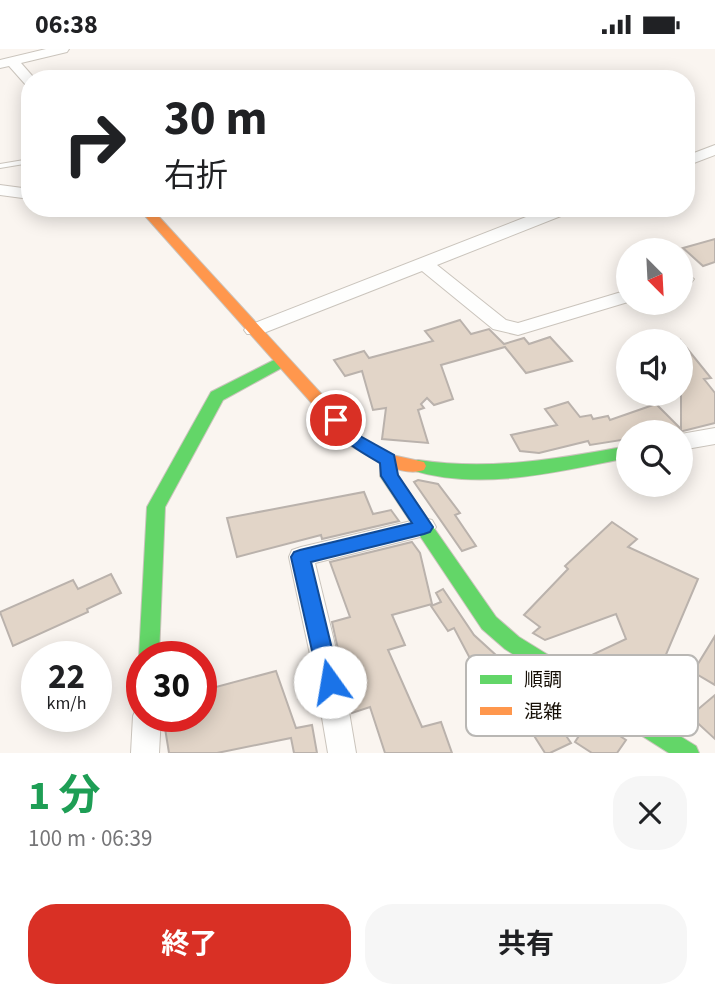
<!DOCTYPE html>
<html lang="ja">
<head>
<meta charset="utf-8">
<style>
  :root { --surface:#fff; --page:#f6f6f6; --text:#202124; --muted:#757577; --accent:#d93025 }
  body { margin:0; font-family:"Source Sans 3","Noto Sans JP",sans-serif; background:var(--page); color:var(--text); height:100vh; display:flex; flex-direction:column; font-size:26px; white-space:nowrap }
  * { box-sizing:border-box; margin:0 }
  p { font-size:23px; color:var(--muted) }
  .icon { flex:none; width:38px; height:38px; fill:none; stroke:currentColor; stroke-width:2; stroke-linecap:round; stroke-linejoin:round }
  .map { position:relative; height:704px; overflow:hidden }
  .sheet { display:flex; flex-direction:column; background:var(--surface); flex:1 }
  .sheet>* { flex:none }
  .top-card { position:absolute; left:21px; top:21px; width:674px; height:147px; border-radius:28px; box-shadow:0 4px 18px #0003; background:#fff; color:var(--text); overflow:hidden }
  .needle { width:46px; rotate:156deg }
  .fabs { position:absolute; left:616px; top:189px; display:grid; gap:14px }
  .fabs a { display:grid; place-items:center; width:77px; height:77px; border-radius:50%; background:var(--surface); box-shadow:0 4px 18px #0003; font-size:35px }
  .speed { position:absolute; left:21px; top:592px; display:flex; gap:14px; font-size:35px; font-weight:700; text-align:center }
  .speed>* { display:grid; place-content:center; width:91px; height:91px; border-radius:50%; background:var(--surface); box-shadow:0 4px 18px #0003; line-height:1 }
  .speed small { font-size:18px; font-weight:400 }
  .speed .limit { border:10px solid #d22; background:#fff; color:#111 }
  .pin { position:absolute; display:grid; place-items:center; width:60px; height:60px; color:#fff; margin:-30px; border:4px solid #fff; border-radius:50%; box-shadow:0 2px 7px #0007 }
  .me { position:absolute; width:77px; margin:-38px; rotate:347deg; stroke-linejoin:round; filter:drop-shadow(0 0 5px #0008) }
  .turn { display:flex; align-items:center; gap:24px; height:147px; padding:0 28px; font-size:32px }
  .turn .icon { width:91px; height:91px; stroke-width:2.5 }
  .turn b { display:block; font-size:49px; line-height:60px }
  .round { display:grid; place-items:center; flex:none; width:74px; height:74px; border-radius:28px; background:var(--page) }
  .summary { display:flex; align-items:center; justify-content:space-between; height:119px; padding:0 28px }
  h1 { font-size:42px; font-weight:700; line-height:52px; color:#1e9e55 }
  .action { display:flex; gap:14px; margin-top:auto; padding:14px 28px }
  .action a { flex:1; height:80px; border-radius:28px; background:var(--accent); color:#fff; font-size:28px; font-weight:700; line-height:80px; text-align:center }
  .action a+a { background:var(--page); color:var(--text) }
  .status { display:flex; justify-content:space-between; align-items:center; height:49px; padding:0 35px; background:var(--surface); direction:ltr }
  .status svg { height:19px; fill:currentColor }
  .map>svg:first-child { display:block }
  .building { fill:#e2d5c8; stroke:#bab2ac; stroke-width:2 }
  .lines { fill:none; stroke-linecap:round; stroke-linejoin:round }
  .lane-casing { stroke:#cac4bc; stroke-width:2 }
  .street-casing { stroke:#cac4bc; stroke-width:2 }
  .fast-casing { stroke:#cac4bc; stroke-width:2 }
  .slow-casing { stroke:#cac4bc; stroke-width:2 }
  .lane { fill:#fefefd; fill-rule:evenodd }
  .street { fill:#fefefd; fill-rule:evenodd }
  .fast { fill:#63d668; fill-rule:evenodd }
  .slow { fill:#ff974d; fill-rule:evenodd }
  .route { fill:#1a73e8; stroke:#114b97; stroke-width:2 }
  .key { fill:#fff; stroke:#b9b7b4; stroke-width:2 }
  .key-label { font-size:19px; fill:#160f06 }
</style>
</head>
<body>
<div class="status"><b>06:38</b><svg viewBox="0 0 49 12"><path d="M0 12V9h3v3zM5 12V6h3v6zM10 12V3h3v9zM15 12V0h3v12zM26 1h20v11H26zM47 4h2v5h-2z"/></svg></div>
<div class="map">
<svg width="715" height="704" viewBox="0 0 715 704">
  <rect width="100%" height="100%" fill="#faf5f0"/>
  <g class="building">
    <path d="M715 190V213L703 217 683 199Z"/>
    <path d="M460 271 471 285 489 280 504 295 524 289 529 295 550 288 572 312 526 324 505 298 441 316 453 350 434 356 427 349 421 355 424 359 418 361 428 394 382 390 386 359 373 361 362 322 345 327 334 311 364 302 369 309 433 292 425 282Z"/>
    <path d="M681 292 711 329 704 330 715 344V374L679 383H628V390L590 396 588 392 539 404 520 402 511 386 557 376 545 360 568 353 580 368 591 366 593 370 608 367 610 371 656 355 681 380Z"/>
    <path d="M418 431 438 435 460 464 455 466 476 497 462 502 414 433Z"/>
    <path d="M364 443 373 465 391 461 399 472 322 490 321 486 237 508 227 469Z"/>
    <path d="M612 473 637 490 628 498 698 530 651 641 649 639 642 650 579 612 626 590 616 565 545 591 533 584 540 578 524 566 568 520 565 517Z"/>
    <path d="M412 493 420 504 432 555 392 566 405 596 388 601 422 678 441 673 452 704H385L370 658 352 664 332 573 350 568 330 513Z"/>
    <path d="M111 525 121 544 87 560 88 563 13 597 0 563 73 531 78 540Z"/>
    <path d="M443 540 474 586 498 608 474 617 454 579 448 582 431 557 441 553 436 544Z"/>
    <path d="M715 587V636L693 623Z"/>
    <path d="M276 622 296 679 312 676 317 704H294L291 689 217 704H169L163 667H201V642Z"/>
    <path d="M530 634 571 694 550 704H545L519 663 523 660 511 643Z"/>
    <path d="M715 646V690L690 667Z"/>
    <path d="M591 668 626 691 617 704H592L575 693Z"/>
  </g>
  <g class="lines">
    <defs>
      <path id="lane" d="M30 110V114L0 119V115Z"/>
      <g id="street">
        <path d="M46 0H69L67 3 21 14 35 30H30V36L25 35 9 17 0 19V11Z"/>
        <path d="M715 96V106L686 117V107Z"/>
        <path d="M0 136 30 140V150L0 146Z"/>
        <path d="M549 159H573L571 163 437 216 506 271 518 274 628 241V253L518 286 493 280 422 222 261 285H247L244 281 247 277Z"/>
        <path d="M685 224 694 230 691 234 681 237V226Z"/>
        <path d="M715 379V395L681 401V385Z"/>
        <path d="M424 469 432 471 436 478 432 485 315 514 344 633 356 704H328L316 633 289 508 292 501 301 498Z"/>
        <path d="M142 656V667H161L159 704H131L133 667 137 658Z"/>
      </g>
      <g id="fast">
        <path d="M282 307 290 312 287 316 223 351 165 458 159 607H142V613L139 607 147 458 211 343Z"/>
        <path d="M628 397V409C560 422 481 443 412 421L410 417 412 413 418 411C490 422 557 410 628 397Z"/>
        <path d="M388 405 394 407 397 426 496 568 519 588 696 697 699 704H669L505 600 482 580 380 427V411L382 407Z"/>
      </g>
      <path id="slow" d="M138 159H151L360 387 392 406 424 413 426 417 424 421C400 429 368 407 348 395Z"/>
    </defs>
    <use href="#lane" class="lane-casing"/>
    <use href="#street" class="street-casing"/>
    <use href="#fast" class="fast-casing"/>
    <use href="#slow" class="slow-casing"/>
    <use href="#lane" class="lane"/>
    <use href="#street" class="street"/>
    <use href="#fast" class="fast"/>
    <use href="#slow" class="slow"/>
  </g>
  <path class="route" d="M336 366 341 367 360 387 394 406 398 426 433 478 430 483 424 485 311 513 340 633 337 640 330 643 322 640 319 633 291 508 294 503 300 501 412 474 381 427 380 414C359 402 341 392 328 371L330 367Z"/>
  <rect x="466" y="606" width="232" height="81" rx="10" class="key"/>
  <rect x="480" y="626" width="32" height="9" fill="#63d668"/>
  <rect x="480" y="658" width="32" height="8" fill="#ff974d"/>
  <g class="key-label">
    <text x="524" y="637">順調</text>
    <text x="524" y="669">混雑</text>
  </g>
</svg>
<div class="fabs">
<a><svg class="needle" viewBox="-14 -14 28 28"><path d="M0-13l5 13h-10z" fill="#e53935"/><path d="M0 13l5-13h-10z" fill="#757577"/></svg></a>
<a><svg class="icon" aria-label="sound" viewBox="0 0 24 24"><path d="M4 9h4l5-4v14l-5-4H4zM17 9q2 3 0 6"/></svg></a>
<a><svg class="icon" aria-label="search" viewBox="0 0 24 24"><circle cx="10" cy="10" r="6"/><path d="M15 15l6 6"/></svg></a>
</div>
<div class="speed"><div>22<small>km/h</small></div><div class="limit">30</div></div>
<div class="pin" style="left:336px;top:371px;background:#d93025"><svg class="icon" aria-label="arrive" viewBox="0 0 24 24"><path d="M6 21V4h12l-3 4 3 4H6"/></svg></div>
<svg class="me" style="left:330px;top:633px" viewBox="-20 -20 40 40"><circle r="19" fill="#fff"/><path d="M0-13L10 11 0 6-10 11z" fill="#1a73e8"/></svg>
<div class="top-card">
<div class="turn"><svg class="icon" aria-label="right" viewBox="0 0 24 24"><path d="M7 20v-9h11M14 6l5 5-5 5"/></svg><div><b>30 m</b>右折</div></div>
</div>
</div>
<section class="sheet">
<div class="summary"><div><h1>1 分</h1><p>100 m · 06:39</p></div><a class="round"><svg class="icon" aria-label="close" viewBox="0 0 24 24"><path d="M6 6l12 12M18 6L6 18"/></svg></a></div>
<div class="action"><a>終了</a><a>共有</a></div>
</section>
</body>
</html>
